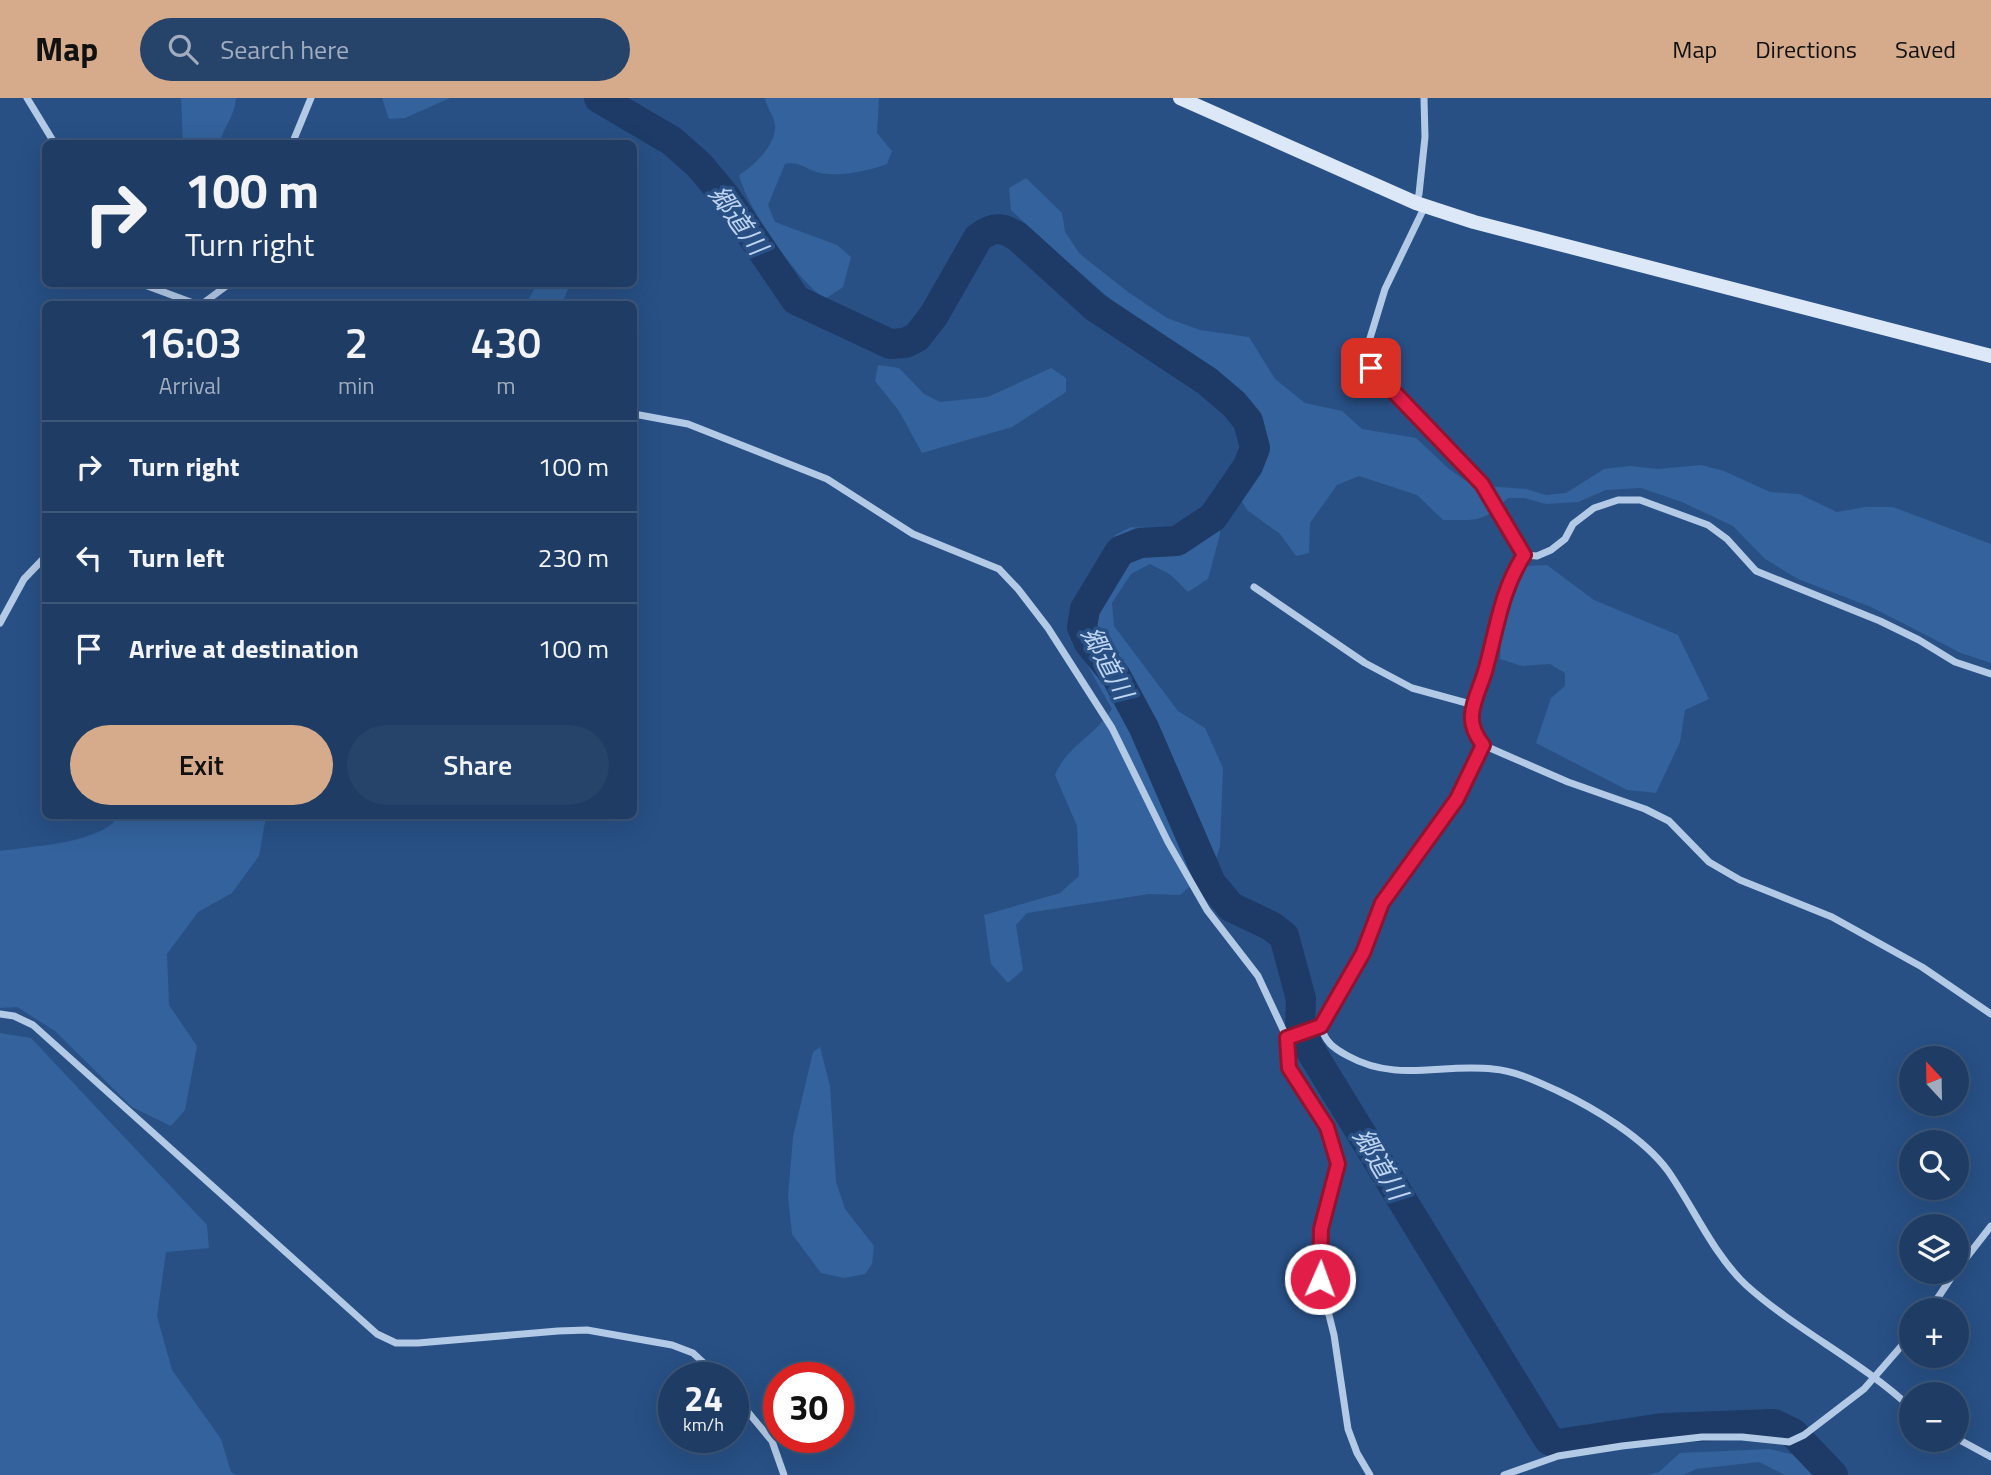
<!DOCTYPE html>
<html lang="en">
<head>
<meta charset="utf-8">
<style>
  :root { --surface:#1e3c64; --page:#26436a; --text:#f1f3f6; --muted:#a1adbf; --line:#3c5678; --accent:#d6ab8b }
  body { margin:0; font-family:"Titillium Web","Noto Sans JP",sans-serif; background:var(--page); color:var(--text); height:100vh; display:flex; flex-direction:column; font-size:26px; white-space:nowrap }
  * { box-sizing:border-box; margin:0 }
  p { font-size:23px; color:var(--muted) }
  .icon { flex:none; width:38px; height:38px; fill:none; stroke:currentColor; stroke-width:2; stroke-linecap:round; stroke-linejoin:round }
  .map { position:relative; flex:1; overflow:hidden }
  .side { position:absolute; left:42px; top:203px; width:595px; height:518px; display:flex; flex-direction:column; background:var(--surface); border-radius:10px; box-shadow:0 7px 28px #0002,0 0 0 2px var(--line) }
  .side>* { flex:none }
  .top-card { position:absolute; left:42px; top:42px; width:595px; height:147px; border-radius:10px; box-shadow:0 7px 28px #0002,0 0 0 2px var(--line); background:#1e3c64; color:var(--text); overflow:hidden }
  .needle { width:46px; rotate:338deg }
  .tools { position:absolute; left:1899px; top:948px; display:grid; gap:14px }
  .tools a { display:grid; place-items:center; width:70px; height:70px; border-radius:50%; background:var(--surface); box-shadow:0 7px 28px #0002,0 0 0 2px var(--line); font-size:35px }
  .speed { position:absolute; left:658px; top:1264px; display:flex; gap:14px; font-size:35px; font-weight:700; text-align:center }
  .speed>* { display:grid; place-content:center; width:91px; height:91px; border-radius:50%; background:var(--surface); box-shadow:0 7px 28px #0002,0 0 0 2px var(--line); line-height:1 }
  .speed small { font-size:18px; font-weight:400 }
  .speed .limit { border:10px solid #d22; background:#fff; color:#111 }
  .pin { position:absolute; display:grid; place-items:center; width:60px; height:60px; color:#fff; margin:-30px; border-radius:14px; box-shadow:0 4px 10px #0006 }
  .me { position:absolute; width:77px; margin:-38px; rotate:2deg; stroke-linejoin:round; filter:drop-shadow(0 0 5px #0008) }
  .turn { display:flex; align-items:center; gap:24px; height:147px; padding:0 28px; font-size:32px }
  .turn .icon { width:91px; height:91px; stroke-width:2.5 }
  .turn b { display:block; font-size:49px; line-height:60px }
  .eta { display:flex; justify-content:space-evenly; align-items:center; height:119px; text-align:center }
  .eta b { font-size:42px; font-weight:600; line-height:49px }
  .button { display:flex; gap:14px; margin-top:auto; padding:14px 28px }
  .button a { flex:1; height:80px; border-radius:42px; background:var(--accent); color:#111; font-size:28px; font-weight:600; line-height:80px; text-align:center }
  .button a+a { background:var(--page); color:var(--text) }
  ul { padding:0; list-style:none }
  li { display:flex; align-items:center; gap:21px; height:91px; padding:0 28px; border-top:2px solid var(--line) }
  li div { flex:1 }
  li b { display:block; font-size:26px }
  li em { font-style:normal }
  header { display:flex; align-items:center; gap:42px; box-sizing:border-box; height:98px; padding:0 35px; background:var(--accent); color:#111 }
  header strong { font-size:33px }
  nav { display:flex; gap:38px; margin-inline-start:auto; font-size:24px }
  .search { width:490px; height:63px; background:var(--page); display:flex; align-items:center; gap:18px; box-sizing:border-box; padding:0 24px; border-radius:38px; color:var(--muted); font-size:26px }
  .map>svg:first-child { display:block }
  .green { fill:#33629c }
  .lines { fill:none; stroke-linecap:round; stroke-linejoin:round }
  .river { stroke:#1d3b66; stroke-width:30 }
  .street { stroke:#b3cae7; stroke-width:7 }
  .secondary { stroke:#dce8f7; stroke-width:14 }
  .route-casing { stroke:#92132f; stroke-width:18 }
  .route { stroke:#e11d48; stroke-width:12 }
  .labels { text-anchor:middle; stroke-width:7; stroke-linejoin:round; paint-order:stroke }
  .water-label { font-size:26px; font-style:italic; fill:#bed4ef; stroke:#285085 }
</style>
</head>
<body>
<header>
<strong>Map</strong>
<div class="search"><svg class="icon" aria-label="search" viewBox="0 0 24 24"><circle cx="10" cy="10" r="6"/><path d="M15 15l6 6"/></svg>Search here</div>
<nav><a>Map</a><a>Directions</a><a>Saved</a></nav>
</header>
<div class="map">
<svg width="1991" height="1377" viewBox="0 0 1991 1377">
  <rect width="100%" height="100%" fill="#285085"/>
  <g class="green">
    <path d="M181 0H236C235 17 224 29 219 45L183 44Z"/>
    <path d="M382 0H450L405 20 389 21Z"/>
    <path d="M765 0H879L877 35 892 53 887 66C869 73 836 80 816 74 803 69 798 63 785 66L768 107 775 124 837 147 851 159 843 189 825 201C796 181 747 110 739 77 754 68 777 46 775 27 774 17 766 9 765 0Z"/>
    <path d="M1026 80 1062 115 1065 134 1080 156 1128 194 1167 220 1200 232 1249 239 1275 281 1305 305 1342 313 1362 331 1416 340 1449 371 1472 387 1526 391 1546 397 1566 395 1604 371 1631 368 1658 371 1701 367 1724 373 1770 394 1799 396 1837 414 1866 409H1893L1991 446V565L1961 555 1871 509 1798 481 1765 461 1733 428 1682 404 1641 390 1606 392 1578 404 1546 406 1524 400H1508C1483 425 1477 422 1443 422L1417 397 1359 378 1337 387 1310 425 1309 455 1296 458 1280 436 1247 412 1240 400C1255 375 1274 358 1262 327 1244 279 1190 265 1153 236 1104 197 1057 155 1011 112L1009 90Z"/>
    <path d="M537 186H570L562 206H526Z"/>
    <path d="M878 267 899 270 924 296 940 304 988 299 1051 270 1066 280V294L1012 329 922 355 899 313 875 283Z"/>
    <path d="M1199 416 1220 424V436L1208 481 1188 494 1171 477 1150 466 1131 476 1112 505 1114 528 1178 613 1205 630 1223 670 1220 748 1214 768 1180 797 1149 796 1027 815 1016 827 1023 872 1008 885 991 866 984 817 1060 795 1079 778 1077 728 1055 677C1066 649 1096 637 1112 611L1077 549 1079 502 1115 437 1131 429 1165 431 1186 427Z"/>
    <path d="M1547 467 1594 502 1678 537 1709 601 1685 612 1680 644 1656 695 1627 692 1536 645 1551 600 1565 588V575L1550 566 1522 568 1500 561 1503 505 1522 468Z"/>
    <path d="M119 718H266L259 758 232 795 198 814 167 856 169 907 197 948 185 1012 171 1028 132 1009 55 933 17 909 0 910V753C32 748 100 746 119 718Z"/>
    <path d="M0 935 31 940 207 1127 209 1150 166 1154 157 1218 172 1272 221 1341 231 1374 236 1377H0Z"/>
    <path d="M820 949 830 988 836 1084 845 1111 874 1148 872 1166 865 1176 844 1180 821 1175 792 1136 788 1098 793 1039 813 954Z"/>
    <path d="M1770 1351 1803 1359 1822 1377H1785L1759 1364 1696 1371 1684 1377H1647L1659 1374 1680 1355Z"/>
  </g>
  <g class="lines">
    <path class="river" d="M599 0 672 43 699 67 725 98 796 202 890 246 905 245 917 239 934 217 978 140C993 128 1003 129 1018 139L1095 209 1207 283 1234 306 1248 323 1255 350 1248 368 1213 419 1177 443 1140 445 1120 453 1085 511 1082 529 1089 545 1116 578 1144 630 1211 785 1231 809 1271 828 1284 838 1301 901 1300 929 1309 950 1549 1342 1558 1346 1662 1330 1774 1326 1793 1335 1833 1377"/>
    <g class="street">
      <path d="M27 0 55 46"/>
      <path d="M292 46 311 0"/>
      <path d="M1416 105 1419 96 1425 39 1424 0"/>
      <path d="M1425 108 1385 191 1367 250 1371 270 1482 386 1524 457 1537 458 1551 452 1565 441 1573 426 1594 410 1618 402H1640L1708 427 1727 441 1756 473 1880 523 1919 542 1955 564 1991 576"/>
      <path d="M142 186 196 206"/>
      <path d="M202 206 229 186"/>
      <path d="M634 316 688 326 827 381 913 436 999 471 1018 491 1048 530 1112 630 1168 744 1207 812 1258 878 1287 940 1289 969 1327 1029 1334 1046 1338 1066 1321 1131 1320 1181 1334 1237 1348 1331 1357 1355 1370 1377"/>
      <path d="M1524 457C1501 493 1497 530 1486 570 1482 585 1473 600 1472 617 1472 628 1476 638 1483 647L1568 684 1645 711 1669 723 1709 764 1740 782 1832 819 1922 869 1991 916"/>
      <path d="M1254 489 1365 565 1412 590 1474 607"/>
      <path d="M0 525 24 481 46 458"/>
      <path d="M0 916 14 918 33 927 377 1236 396 1245H418L558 1233 587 1232 672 1247 693 1255 719 1279"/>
      <path d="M1321 928C1325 944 1333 950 1348 958 1397 985 1441 965 1493 971 1516 973 1536 983 1558 993 1594 1010 1644 1040 1668 1073 1694 1110 1713 1156 1746 1187 1797 1233 1861 1263 1911 1310"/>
      <path d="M1287 940 1321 928 1363 855 1382 805 1457 701 1483 647"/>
      <path d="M1956 1173 1991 1128"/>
      <path d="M1929 1213 1955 1174"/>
      <path d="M733 1296 772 1343 784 1377"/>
      <path d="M1956 1340 1991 1359"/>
      <path d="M1504 1377 1558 1358 1622 1348 1702 1339H1742L1789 1344 1804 1337 1864 1291 1911 1237"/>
    </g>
    <path class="secondary" d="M1180 0 1416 105 1474 124 1991 258"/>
  </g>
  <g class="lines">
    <defs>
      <path id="route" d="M1320 1181 1321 1131 1338 1066 1327 1029 1289 970 1287 940 1321 928 1363 855 1382 805 1457 701 1483 647C1476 638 1471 628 1472 617 1473 601 1482 586 1486 570 1497 530 1501 493 1524 457L1482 386 1371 270"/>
    </defs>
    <use href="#route" class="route-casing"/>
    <use href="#route" class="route"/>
  </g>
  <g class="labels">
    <g class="water-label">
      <text transform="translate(738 122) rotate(54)" y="9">郷道川</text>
      <text transform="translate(1107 565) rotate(62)" y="9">郷道川</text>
      <text transform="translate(1380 1066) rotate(59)" y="9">郷道川</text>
    </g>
  </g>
</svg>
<div class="tools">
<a><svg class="needle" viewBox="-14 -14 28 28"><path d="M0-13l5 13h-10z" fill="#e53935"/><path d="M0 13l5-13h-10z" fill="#a1adbf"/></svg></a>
<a><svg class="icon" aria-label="search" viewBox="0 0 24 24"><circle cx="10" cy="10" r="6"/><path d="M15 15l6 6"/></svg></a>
<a><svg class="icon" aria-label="layers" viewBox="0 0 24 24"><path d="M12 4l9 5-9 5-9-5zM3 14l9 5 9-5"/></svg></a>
<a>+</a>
<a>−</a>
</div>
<div class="speed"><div>24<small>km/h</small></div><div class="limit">30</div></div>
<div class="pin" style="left:1371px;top:270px;background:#d93025"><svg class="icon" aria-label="arrive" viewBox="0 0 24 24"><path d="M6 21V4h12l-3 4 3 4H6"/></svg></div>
<svg class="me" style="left:1320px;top:1181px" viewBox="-20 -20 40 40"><circle r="17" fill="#e11d48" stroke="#fff" stroke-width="3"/><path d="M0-11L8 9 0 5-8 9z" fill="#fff"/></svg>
<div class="top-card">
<div class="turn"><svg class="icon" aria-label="right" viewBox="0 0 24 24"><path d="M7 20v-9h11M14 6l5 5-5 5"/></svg><div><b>100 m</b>Turn right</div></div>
</div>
<section class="side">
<div class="eta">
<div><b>16:03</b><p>Arrival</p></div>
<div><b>2</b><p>min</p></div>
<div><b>430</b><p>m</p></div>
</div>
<ul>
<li><svg class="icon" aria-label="right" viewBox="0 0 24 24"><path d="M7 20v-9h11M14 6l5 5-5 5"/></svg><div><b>Turn right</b></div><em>100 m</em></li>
<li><svg class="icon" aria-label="left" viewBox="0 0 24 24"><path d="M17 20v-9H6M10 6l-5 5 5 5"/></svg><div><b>Turn left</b></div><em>230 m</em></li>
<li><svg class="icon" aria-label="arrive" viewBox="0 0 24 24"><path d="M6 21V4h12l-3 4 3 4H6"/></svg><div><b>Arrive at destination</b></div><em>100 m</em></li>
</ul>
<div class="button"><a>Exit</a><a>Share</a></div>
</section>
</div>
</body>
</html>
